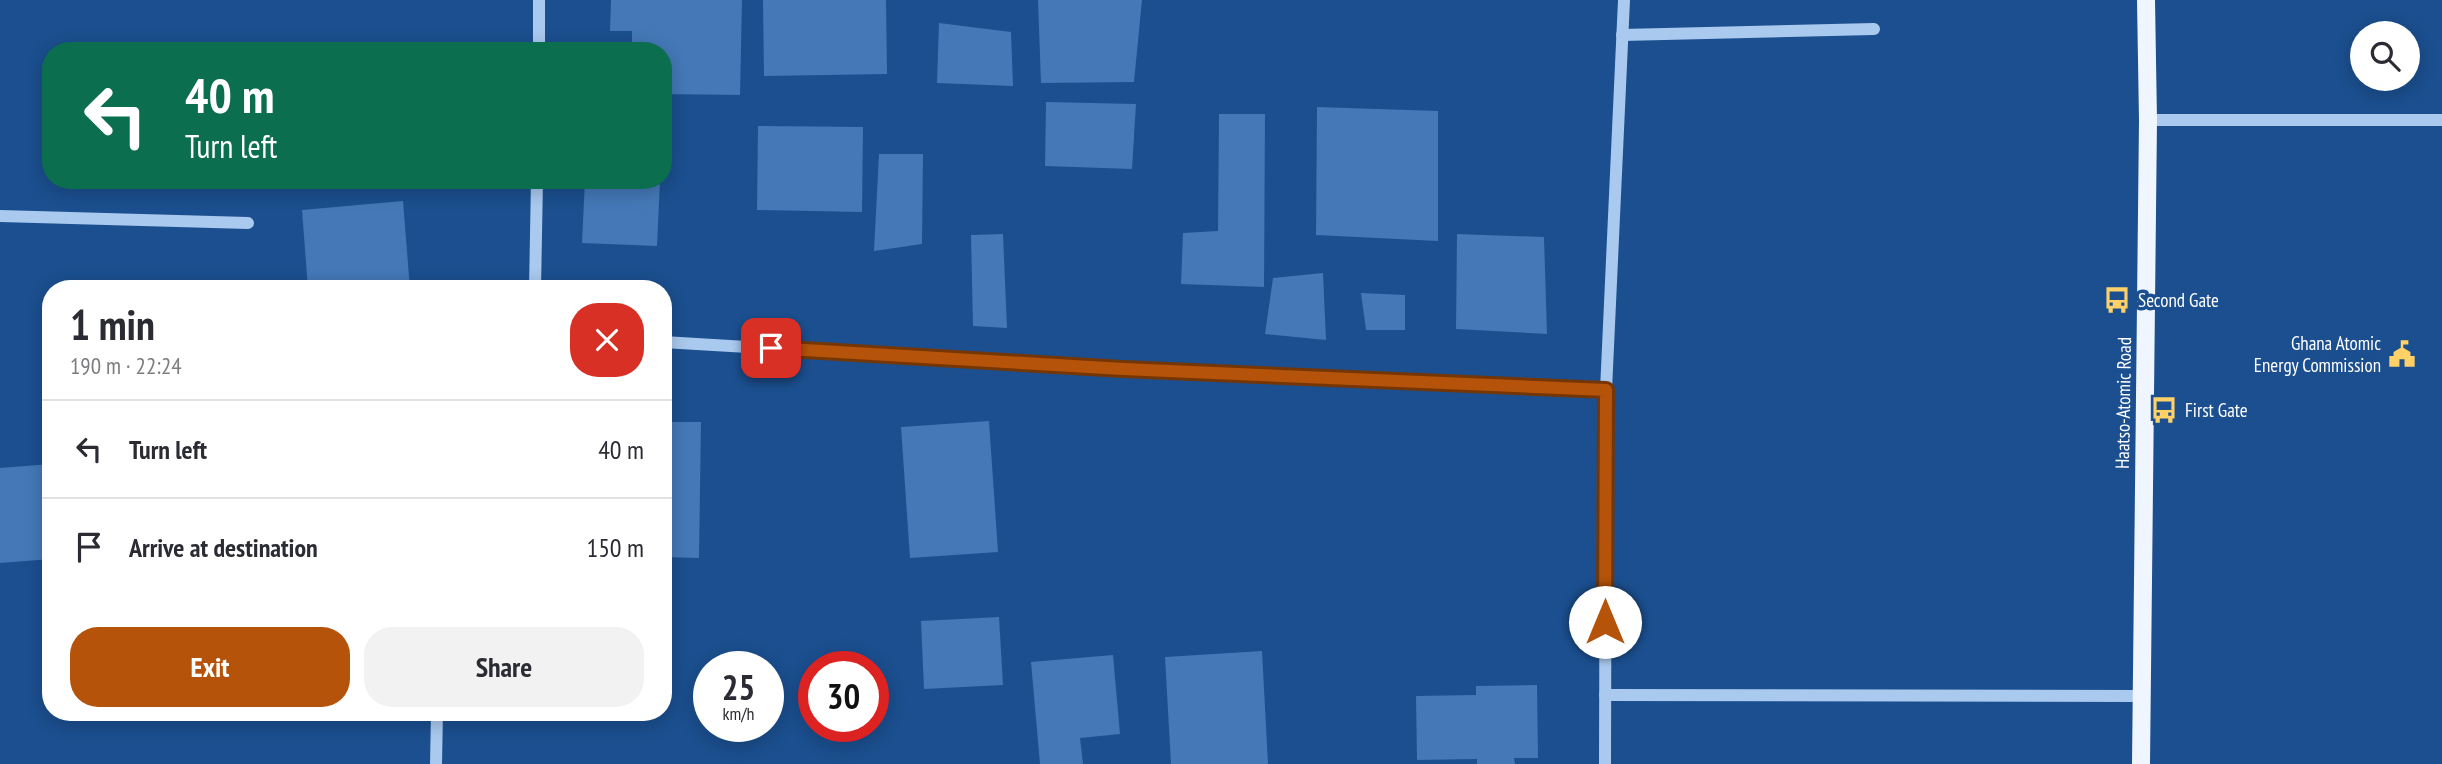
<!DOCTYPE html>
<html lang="en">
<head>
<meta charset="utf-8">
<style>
  :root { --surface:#fff; --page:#f2f2f3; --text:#2b2b33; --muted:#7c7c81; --line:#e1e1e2; --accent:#b45309 }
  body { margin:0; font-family:"PT Sans Narrow",sans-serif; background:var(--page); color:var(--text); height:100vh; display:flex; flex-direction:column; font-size:26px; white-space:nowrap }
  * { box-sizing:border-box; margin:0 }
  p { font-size:23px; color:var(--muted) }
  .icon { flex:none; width:38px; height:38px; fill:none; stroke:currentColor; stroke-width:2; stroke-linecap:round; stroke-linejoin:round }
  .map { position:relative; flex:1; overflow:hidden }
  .details { position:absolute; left:42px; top:280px; width:630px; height:441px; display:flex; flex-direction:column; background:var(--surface); border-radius:28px; box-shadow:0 4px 18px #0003 }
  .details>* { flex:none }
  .hud { position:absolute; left:42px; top:42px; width:630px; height:147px; border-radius:28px; box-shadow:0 4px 18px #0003; background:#0b6e4f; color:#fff; overflow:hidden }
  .fabs { position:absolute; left:2350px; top:21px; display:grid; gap:14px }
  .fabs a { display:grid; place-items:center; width:70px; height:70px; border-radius:50%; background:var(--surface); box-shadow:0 4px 18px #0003; font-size:35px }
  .speed { position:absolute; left:693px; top:651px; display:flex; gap:14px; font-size:35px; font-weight:700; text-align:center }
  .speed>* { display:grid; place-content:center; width:91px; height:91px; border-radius:50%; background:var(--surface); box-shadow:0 4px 18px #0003; line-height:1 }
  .speed small { font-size:18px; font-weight:400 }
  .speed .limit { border:10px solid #d22; background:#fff; color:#111 }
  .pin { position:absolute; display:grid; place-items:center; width:60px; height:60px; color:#fff; margin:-30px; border-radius:14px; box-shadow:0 4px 10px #0006 }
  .me { position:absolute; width:77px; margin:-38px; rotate:0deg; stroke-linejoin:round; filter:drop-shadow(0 0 5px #0008) }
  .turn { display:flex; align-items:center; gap:24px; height:147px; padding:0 28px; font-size:32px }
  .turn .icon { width:91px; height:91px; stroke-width:2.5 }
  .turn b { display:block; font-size:49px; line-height:60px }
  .round { display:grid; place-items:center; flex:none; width:74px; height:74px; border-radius:28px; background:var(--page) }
  .summary { display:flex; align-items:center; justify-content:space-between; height:119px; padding:0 28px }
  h1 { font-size:42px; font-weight:700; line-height:52px }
  .cta { display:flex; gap:14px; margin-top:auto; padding:14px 28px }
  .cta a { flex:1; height:80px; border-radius:28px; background:var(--accent); color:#fff; font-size:28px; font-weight:700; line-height:80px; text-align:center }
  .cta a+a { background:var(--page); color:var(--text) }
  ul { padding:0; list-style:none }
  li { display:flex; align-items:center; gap:21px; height:98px; padding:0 28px; border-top:2px solid var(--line) }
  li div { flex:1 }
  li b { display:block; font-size:26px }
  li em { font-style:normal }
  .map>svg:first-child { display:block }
  .building { fill:#4478b7 }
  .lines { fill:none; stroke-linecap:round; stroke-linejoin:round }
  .minor { stroke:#a9c9ee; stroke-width:12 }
  .major { stroke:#f0f6ff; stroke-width:18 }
  .route-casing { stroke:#753606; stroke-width:18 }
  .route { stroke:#b45309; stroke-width:12 }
  .labels { text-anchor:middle; stroke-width:7; stroke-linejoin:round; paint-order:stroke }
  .poi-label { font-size:19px; fill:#fff; stroke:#1b4f8f; text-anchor:start }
  .street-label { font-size:19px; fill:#fff; stroke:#1b4f8f }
</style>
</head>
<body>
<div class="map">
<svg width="2442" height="764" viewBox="0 0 2442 764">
  <rect width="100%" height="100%" fill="#1b4f8f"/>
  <g class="building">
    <path d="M611 0H742L740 95 663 94V51H632V31H610Z"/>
    <path d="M763 0H886L887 74 764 76Z"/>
    <path d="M1038 0H1142L1134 82 1041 83Z"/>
    <path d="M939 23 1011 32 1013 86 937 83Z"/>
    <path d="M1046 102 1136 104 1132 169 1045 166Z"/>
    <path d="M1317 107 1438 111V241L1316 235Z"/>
    <path d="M1219 114H1265L1264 287 1181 284 1183 233 1218 231Z"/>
    <path d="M758 126 863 127 862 212 757 210Z"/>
    <path d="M879 154H923L922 244 874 251Z"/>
    <path d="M585 180H660L657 246 582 243Z"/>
    <path d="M403 201 410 289H308L302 210Z"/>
    <path d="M1003 234 1007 328 973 326 971 235Z"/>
    <path d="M1457 234 1544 237 1547 334 1456 329Z"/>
    <path d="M1323 273 1326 340 1265 334 1273 278Z"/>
    <path d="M1361 293 1405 295V330H1366Z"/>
    <path d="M989 421 998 552 910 558 901 427Z"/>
    <path d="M663 422H701L699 558 663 557Z"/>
    <path d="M51 464V559L0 563V468Z"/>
    <path d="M999 617 1003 685 924 689 921 621Z"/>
    <path d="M1262 651 1268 764H1171L1165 657Z"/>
    <path d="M1113 655 1120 734 1080 738 1083 764H1040L1031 662Z"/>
    <path d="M1537 685 1538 758H1514L1515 764H1477V759L1417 760 1416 696 1476 695V686Z"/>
  </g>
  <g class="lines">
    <g class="minor">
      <path d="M1622 35 1874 29"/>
      <path d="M539 51V0"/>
      <path d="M2148 120H2442"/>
      <path d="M0 216 248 223"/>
      <path d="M535 289 537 180"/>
      <path d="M663 342 1123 369 1606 390"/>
      <path d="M1605 695 2140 696"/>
      <path d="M436 764 437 712"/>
      <path d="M1605 764 1606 390 1624 0"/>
    </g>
    <path class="major" d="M2141 764 2148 120 2146 0"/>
  </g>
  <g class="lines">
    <defs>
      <path id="route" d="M771 348 1123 369 1606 390 1605 622"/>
    </defs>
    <use href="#route" class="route-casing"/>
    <use href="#route" class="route"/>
  </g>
  <defs>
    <symbol id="bus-bare" viewBox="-9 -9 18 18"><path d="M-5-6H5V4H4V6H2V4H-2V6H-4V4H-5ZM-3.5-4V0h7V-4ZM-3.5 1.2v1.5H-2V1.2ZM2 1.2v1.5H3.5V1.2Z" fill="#ffd166" stroke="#1b4f8f" stroke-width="2.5" paint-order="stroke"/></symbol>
    <symbol id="civic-bare" viewBox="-9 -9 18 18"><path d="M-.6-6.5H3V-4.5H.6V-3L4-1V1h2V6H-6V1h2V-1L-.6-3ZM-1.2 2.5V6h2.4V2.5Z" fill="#ffd166" stroke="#1b4f8f" stroke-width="2.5" paint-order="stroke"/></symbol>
  </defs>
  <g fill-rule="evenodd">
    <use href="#bus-bare" x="2098" y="281" width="38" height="38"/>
    <use href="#civic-bare" x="2383" y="335" width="38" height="38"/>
    <use href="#bus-bare" x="2145" y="391" width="38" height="38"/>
  </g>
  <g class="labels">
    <g class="poi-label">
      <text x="2138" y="307">Second Gate</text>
      <text x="2381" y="350" text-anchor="end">Ghana Atomic<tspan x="2381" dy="22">Energy Commission</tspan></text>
      <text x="2185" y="417">First Gate</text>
    </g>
    <g class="street-label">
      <text transform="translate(2123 403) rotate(-89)" y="7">Haatso-Atomic Road</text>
    </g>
  </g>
</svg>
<div class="fabs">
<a><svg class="icon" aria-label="search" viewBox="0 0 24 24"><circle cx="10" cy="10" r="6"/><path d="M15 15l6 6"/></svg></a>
</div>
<div class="speed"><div>25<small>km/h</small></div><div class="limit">30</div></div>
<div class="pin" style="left:771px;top:348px;background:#d93025"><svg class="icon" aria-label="arrive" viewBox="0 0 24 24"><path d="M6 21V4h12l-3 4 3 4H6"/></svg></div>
<svg class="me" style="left:1605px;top:622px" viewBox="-20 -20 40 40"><circle r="19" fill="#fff"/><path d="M0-13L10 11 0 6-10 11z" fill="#b45309"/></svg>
<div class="hud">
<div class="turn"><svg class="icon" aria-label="left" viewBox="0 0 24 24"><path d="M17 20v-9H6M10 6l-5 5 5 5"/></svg><div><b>40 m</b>Turn left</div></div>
</div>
<section class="details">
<div class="summary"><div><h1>1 min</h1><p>190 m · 22:24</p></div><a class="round" style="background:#d93025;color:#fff"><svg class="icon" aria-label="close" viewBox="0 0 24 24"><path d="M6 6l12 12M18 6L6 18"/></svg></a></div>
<ul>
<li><svg class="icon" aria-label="left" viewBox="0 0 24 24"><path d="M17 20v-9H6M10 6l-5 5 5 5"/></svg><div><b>Turn left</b></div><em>40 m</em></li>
<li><svg class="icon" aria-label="arrive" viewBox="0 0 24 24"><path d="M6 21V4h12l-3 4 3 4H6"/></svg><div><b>Arrive at destination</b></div><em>150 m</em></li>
</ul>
<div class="cta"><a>Exit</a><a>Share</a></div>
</section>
</div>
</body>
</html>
